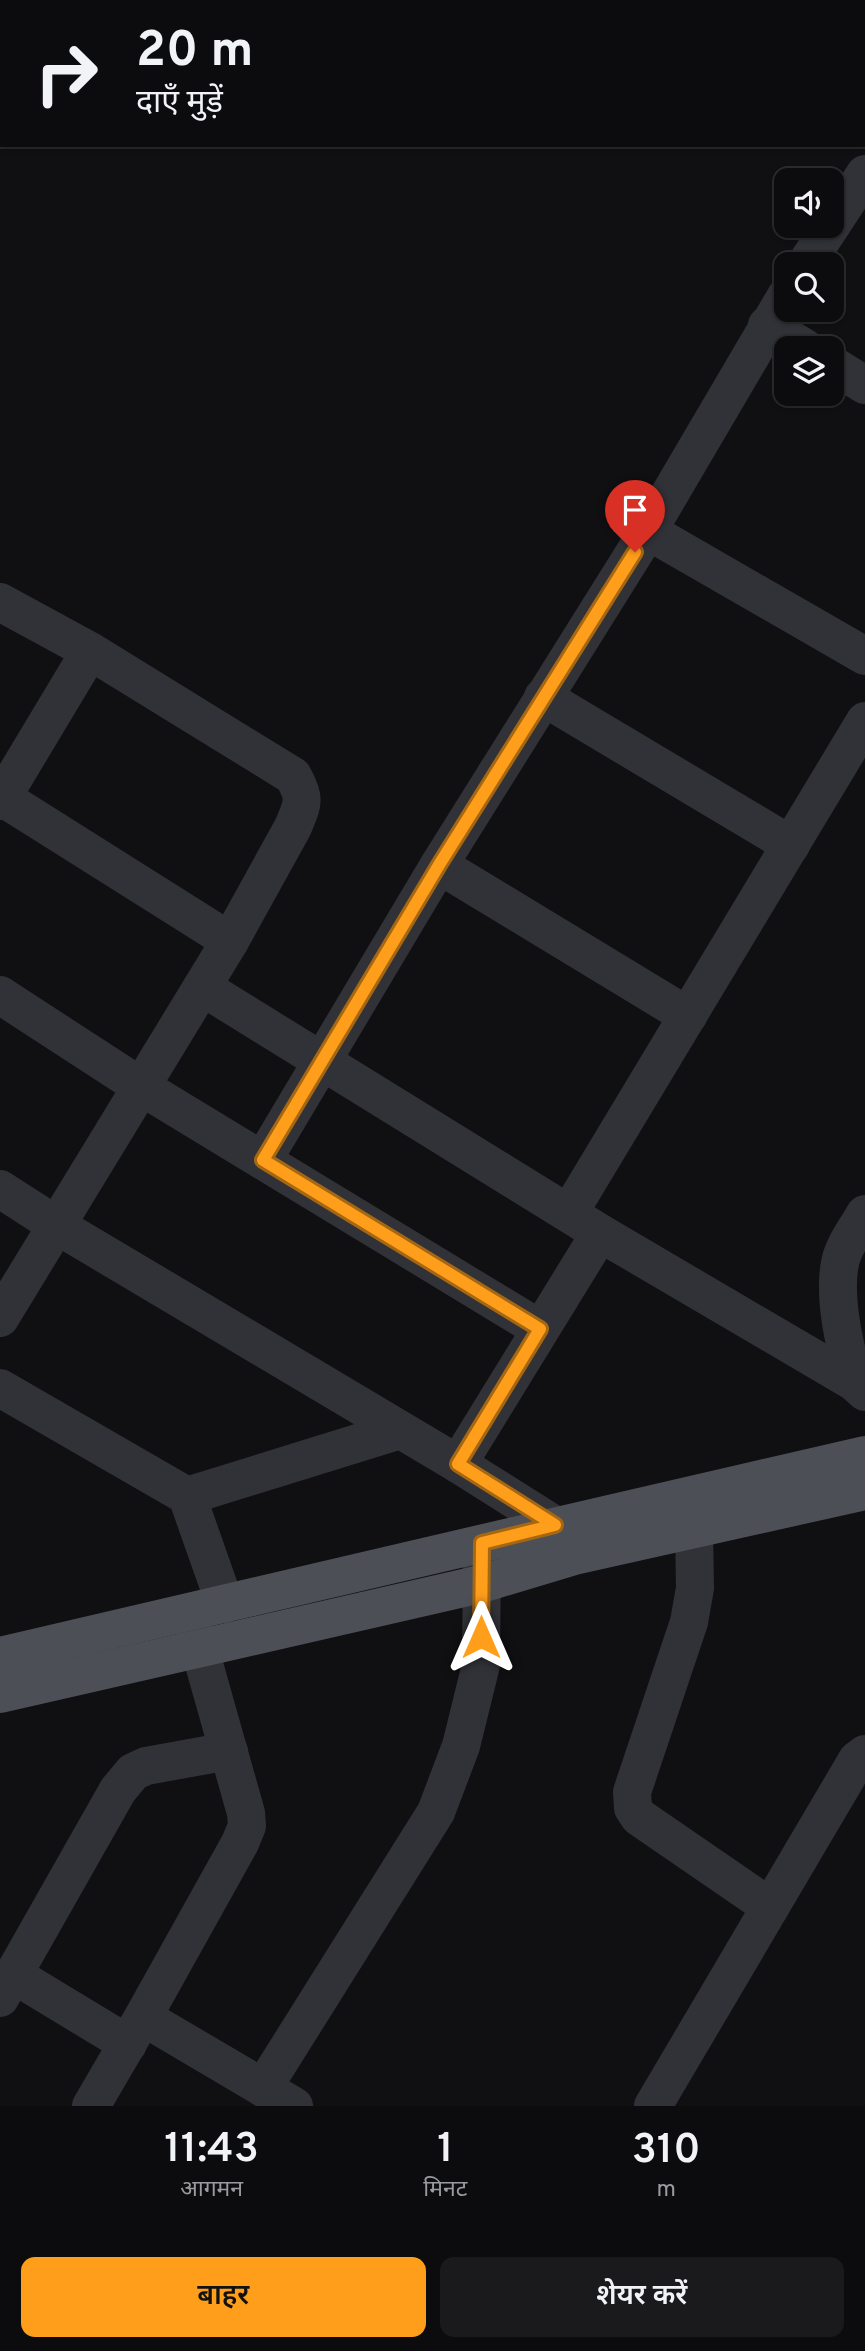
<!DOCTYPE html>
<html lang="hi">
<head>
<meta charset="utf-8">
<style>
  :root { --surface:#0c0c0e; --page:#1a1a1c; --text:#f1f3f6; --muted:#9a9b9e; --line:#2c2c2e; --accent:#ff9e1b }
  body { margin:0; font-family:Overpass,"Noto Sans Devanagari",sans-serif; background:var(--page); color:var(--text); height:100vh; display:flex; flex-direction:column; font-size:26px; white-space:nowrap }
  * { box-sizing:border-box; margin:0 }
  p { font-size:23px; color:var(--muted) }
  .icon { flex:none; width:38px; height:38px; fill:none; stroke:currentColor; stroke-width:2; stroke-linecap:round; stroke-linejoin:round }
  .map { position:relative; height:2106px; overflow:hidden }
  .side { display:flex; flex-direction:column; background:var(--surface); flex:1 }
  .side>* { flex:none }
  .top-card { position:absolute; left:0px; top:0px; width:866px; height:147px; box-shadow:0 2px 5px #0004,0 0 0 2px var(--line); background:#0c0c0e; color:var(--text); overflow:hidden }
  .fabs { position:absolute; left:774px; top:168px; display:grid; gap:14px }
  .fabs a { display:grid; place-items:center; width:70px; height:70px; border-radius:14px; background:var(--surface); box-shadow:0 2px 5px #0004,0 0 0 2px var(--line); font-size:35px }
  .pin { position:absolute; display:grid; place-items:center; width:60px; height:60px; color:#fff; margin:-72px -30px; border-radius:50% 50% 50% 0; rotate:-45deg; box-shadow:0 0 7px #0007 }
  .pin .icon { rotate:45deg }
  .me { position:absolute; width:77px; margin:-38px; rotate:0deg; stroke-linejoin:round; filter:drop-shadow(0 0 5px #0008) }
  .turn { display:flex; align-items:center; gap:24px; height:147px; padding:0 21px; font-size:32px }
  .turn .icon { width:91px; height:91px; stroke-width:2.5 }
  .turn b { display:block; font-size:49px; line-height:60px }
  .eta { display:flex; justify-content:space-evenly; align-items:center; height:119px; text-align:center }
  .eta b { font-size:42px; font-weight:600; line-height:49px }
  .action { display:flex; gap:14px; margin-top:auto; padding:14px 21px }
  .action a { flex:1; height:80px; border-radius:14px; background:var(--accent); color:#111; font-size:28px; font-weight:600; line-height:80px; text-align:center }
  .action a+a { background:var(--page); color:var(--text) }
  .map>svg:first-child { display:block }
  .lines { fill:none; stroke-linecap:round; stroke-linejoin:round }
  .minor { stroke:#313237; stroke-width:38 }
  .major { stroke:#4c4f56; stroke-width:38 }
  .route-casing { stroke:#a66712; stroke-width:18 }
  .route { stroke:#ff9e1b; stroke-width:12 }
</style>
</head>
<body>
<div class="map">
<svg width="865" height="2106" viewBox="0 0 865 2106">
  <rect width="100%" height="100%" fill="#101012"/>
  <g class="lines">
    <g class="minor">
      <path d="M352 0 355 2"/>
      <path d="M705 0 708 2"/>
      <path d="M471 2 472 0"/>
      <path d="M864 89H865"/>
      <path d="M806 264 865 174"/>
      <path d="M767 325 805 348"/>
      <path d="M831 364 865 385"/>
      <path d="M648 531 865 656"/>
      <path d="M0 602 90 651 293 776C306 799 303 803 293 827L230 941 0 1318"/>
      <path d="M543 697 791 845"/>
      <path d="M0 796 230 941"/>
      <path d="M0 801 90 651"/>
      <path d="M439 865 688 1016"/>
      <path d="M202 987 600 1233 854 1382 865 1392"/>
      <path d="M0 995 140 1086 540 1329"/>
      <path d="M263 1160 439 865 648 531 786 296"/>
      <path d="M0 1189 56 1225 458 1464 555 1525"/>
      <path d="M569 1213 865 721"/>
      <path d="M854 1382C845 1346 833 1299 840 1263 843 1246 857 1228 865 1214"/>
      <path d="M0 1388 187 1496 225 1604"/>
      <path d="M458 1464 600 1233"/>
      <path d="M187 1496 400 1430"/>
      <path d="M694 1529 695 1588 689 1622 632 1792 633 1808 639 1817 770 1907"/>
      <path d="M14 1975 128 2044"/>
      <path d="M0 1998 118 1790 133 1772 146 1766 229 1751"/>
      <path d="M143 2017 294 2106"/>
      <path d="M263 2088 436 1812 461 1746 481 1665 482 1552"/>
      <path d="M91 2106 143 2017 240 1843 247 1826 246 1813 191 1618"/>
      <path d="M653 2106 857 1760 865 1754"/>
    </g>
    <g class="major">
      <path d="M0 1656C289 1590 576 1520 865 1455"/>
      <path d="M0 1694 481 1584 574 1556 865 1491"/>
    </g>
  </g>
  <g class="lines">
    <defs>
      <path id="route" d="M481 1637 482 1543 555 1525 458 1464 540 1329 263 1160 439 865 635 552"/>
    </defs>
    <use href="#route" class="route-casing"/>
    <use href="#route" class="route"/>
  </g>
</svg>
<div class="fabs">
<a><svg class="icon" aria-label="sound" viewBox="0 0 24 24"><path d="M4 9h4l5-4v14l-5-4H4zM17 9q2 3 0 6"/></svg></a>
<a><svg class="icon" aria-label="search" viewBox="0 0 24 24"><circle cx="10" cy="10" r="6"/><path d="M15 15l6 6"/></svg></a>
<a><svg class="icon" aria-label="layers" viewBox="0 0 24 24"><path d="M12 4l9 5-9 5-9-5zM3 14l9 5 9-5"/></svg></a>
</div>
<div class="pin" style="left:635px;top:552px;background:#d93025"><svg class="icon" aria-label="arrive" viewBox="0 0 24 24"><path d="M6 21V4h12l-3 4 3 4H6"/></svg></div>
<svg class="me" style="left:481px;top:1637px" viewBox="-20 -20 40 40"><path d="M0-17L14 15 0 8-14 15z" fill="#ff9e1b" stroke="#fff" stroke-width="4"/></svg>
<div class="top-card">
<div class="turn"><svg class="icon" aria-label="right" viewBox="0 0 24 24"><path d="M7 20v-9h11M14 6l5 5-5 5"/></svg><div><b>20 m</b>दाएँ मुड़ें</div></div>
</div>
</div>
<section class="side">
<div class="eta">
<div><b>11:43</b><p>आगमन</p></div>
<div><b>1</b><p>मिनट</p></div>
<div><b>310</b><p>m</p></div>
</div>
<div class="action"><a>बाहर</a><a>शेयर करें</a></div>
</section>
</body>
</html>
